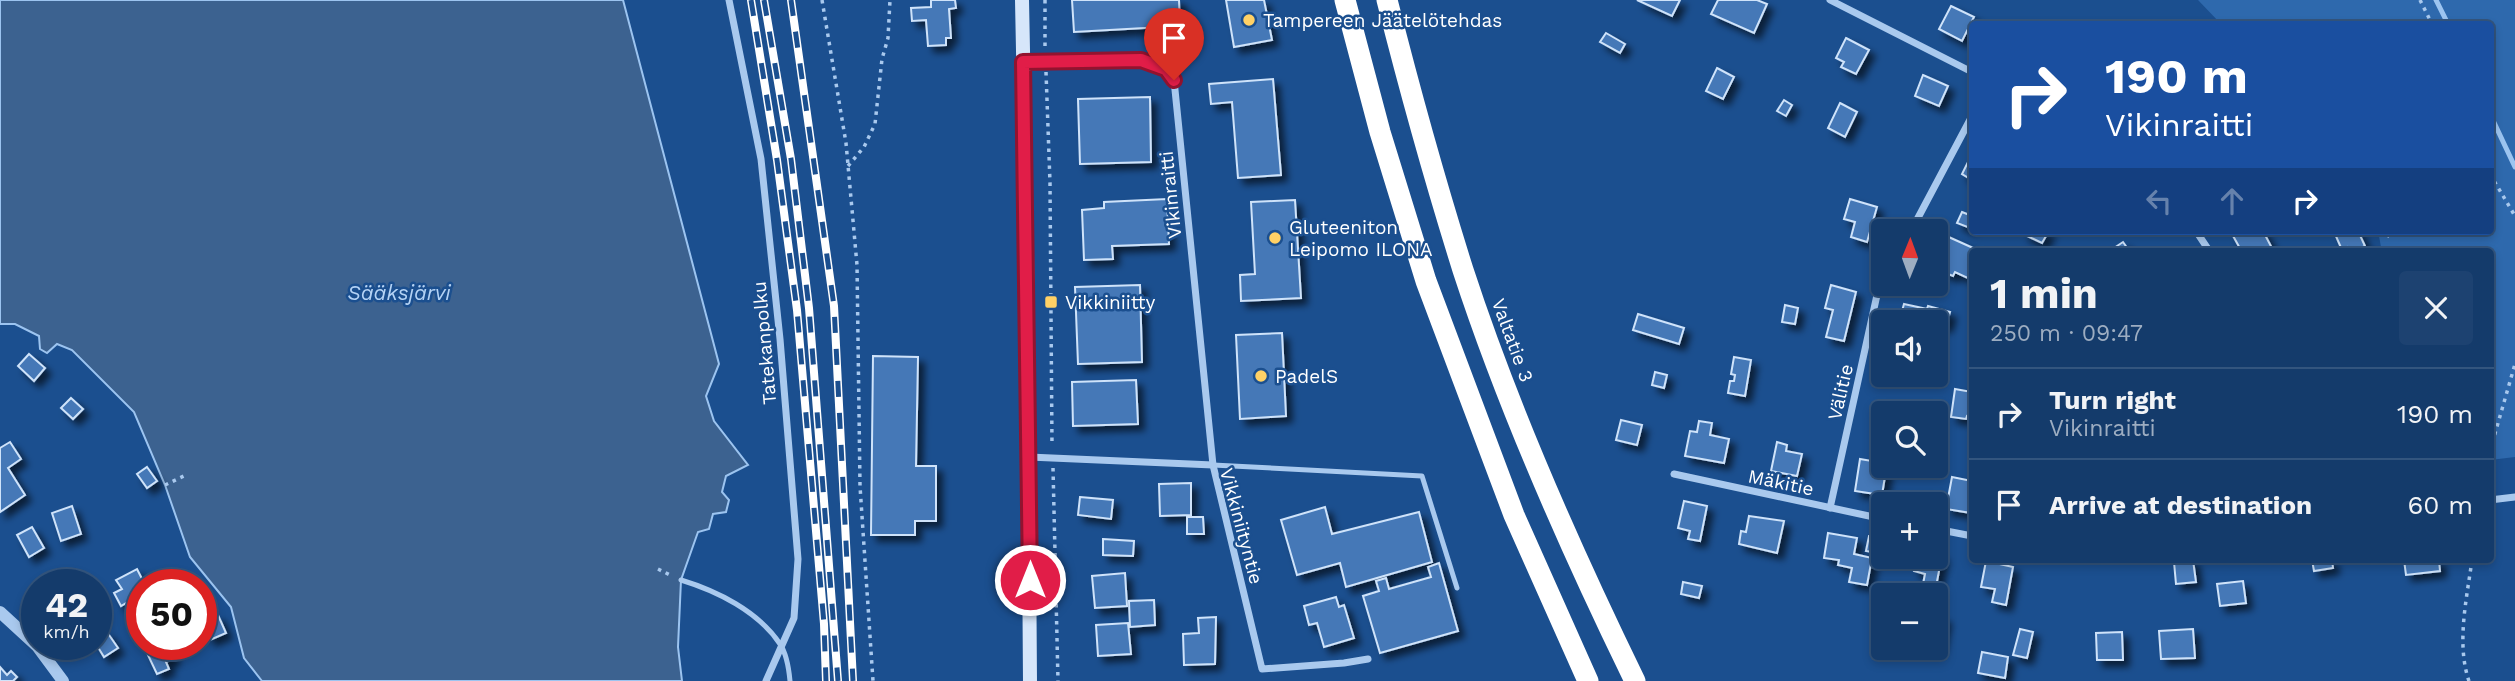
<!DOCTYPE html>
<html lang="en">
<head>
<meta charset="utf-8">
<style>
  :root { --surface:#143b6b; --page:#1d4271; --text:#f1f3f6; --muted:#9dadc1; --line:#33557e }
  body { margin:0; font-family:"Work Sans",sans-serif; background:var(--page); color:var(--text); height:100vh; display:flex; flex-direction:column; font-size:26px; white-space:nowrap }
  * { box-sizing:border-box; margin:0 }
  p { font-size:23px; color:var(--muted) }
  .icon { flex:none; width:38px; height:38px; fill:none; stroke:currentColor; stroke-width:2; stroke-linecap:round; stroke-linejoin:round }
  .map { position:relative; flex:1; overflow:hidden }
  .panel { position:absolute; left:1969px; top:248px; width:525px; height:315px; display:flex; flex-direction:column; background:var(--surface); border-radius:7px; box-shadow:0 4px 10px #0003,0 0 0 2px var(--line) }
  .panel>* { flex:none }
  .guide { position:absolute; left:1969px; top:21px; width:525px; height:214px; border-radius:7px; box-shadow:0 4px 10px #0003,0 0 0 2px var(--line); background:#1a4fa0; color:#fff; overflow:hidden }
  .needle { width:46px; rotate:1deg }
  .controls { position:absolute; left:1871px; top:219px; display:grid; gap:14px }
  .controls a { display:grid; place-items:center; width:77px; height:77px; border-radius:7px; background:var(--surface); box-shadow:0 4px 10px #0003,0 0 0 2px var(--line); font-size:35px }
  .speed { position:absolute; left:21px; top:569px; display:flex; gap:14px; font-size:35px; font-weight:700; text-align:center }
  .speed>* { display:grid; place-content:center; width:91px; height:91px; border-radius:50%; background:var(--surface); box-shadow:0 4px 10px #0003,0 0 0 2px var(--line); line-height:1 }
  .speed small { font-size:18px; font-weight:400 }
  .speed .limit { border:10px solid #d22; background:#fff; color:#111 }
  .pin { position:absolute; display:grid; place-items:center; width:60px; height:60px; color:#fff; margin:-72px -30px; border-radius:50% 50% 50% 0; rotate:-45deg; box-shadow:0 0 7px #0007 }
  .pin .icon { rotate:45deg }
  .me { position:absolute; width:77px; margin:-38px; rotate:0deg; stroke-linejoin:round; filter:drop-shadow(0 0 5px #0008) }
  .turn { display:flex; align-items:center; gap:24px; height:147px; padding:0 21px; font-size:32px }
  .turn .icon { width:91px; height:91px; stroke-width:2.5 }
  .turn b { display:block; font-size:49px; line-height:60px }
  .lanes { display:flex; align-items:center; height:66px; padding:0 21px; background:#0003; justify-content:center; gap:35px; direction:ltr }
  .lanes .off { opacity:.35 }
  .round { display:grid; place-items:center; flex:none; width:74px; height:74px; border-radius:7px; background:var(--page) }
  .head { display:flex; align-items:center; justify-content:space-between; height:119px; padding:0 21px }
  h1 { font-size:42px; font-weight:700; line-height:52px }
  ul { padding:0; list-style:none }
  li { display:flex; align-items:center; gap:21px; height:91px; padding:0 21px; border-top:2px solid var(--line) }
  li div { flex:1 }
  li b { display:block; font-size:26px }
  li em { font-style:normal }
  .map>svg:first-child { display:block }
  .green { fill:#2e69ad }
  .water { fill:#3c6290; stroke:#9cc4f0; stroke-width:2 }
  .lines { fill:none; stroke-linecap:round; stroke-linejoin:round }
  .stream { stroke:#9cc4f0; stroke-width:5 }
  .building { fill:#4478b7; stroke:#cfe3fa; stroke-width:2; filter:url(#shadow) }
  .path { stroke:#a9c9ee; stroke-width:3.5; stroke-dasharray:3.5 5; stroke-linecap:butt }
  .service { stroke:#a9c9ee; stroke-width:5 }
  .minor { stroke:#a9c9ee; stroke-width:7 }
  .tertiary { stroke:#a9c9ee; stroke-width:12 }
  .secondary { stroke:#d6e6fa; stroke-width:14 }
  .motorway { stroke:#fff; stroke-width:21 }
  .rail-casing { stroke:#fff; stroke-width:8 }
  .rail { stroke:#1b4f8f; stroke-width:5; stroke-dasharray:16; stroke-linecap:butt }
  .route-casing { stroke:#92132f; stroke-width:18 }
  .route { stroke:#e11d48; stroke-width:12 }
  .poi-dot { fill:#ffd166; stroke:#1b4f8f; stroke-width:2.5 }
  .labels { text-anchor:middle; stroke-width:5; stroke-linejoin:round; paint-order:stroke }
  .poi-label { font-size:19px; fill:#fff; stroke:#1b4f8f; text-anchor:start }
  .street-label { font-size:19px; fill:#fff; stroke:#1b4f8f }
  .water-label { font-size:21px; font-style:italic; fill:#b5d3f5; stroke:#1b4f8f }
</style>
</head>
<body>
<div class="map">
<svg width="2515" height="681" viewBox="0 0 2515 681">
  <defs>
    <filter id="shadow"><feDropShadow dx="6" dy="6" stdDeviation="3.5" flood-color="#0009"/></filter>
  </defs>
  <rect width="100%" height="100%" fill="#1b4f8f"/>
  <path class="green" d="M2198 0H2515V457L2490 460V252H2382L2378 231H2490V24H2221Z"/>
  <path class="water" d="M0 0H623L719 364 706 396 714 421 748 465 726 476 722 492 729 500 726 512 713 514 709 529 698 532 681 580 678 647 682 681H262L244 658 231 607 190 557 165 485 134 412 72 350 57 344 47 353 40 349 39 336 15 324H0Z"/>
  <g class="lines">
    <g class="stream">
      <path d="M2436 0 2448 24"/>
      <path d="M2490 114 2515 167"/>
    </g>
  </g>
  <g class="building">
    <path d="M931 0H955L956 8 949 9 951 38H946V45L928 46 926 20 912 21 911 8 931 7Z"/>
    <path d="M1072 0H1179L1180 26 1074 32Z"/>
    <path d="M1226 0H1264L1272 40 1234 47Z"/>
    <path d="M1637 0H1680L1672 16Z"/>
    <path d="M1718 0H1757L1767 4 1754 33 1711 14Z"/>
    <path d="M1951 6 1974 17 1962 41 1939 29Z"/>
    <path d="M1606 33 1625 44 1620 53 1600 42Z"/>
    <path d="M1846 38 1869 50 1856 74 1841 67 1844 62 1836 58Z"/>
    <path d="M1717 68 1734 77 1723 99 1706 91Z"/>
    <path d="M1923 75 1948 86 1939 106 1915 96Z"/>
    <path d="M1273 79 1281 175 1238 178 1232 102 1211 104 1209 84Z"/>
    <path d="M1150 97 1151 162 1080 164 1078 99Z"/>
    <path d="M1784 100 1792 105 1786 116 1777 111Z"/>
    <path d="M1840 103 1857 112 1845 137 1828 128Z"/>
    <path d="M1972 154V180L1962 174Z"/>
    <path d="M1167 199 1169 244 1112 246 1113 259 1084 260 1082 210 1104 208V202Z"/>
    <path d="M1850 199 1877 207 1867 242 1851 237 1855 222 1844 219Z"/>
    <path d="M1295 200 1301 298 1241 301 1240 275 1255 274 1251 202Z"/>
    <path d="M1962 212 1972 216 1970 228 1957 223Z"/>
    <path d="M2025 231H2049L2042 243 2023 234Z"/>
    <path d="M2237 231H2263L2274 252H2242L2232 234Z"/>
    <path d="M2343 231H2358L2365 246 2351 252 2347 247 2342 250 2335 234Z"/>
    <path d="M1942 234 1982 252H1972V280L1955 272 1953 276 1936 269V247Z"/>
    <path d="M2123 242 2130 252H2108Z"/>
    <path d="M1140 285 1142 362 1078 364 1075 287Z"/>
    <path d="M1831 285 1856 292 1844 341 1826 337 1833 310 1825 308Z"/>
    <path d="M1904 304 1927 309 1928 306 1950 312 1946 326 1938 324 1936 333V322H1899Z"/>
    <path d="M1785 305 1798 308 1795 324 1782 322Z"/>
    <path d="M1638 314 1684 328 1679 344 1633 330Z"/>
    <path d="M1282 333 1286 416 1240 419 1236 335Z"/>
    <path d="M29 354 45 368 34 381 18 366Z"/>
    <path d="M873 356 918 357 916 466H936V521H915V535H871Z"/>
    <path d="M1734 357 1751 360 1745 396 1728 393 1730 381H1734L1735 375 1731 374Z"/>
    <path d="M1655 372 1667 375 1664 388 1652 385Z"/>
    <path d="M1136 380 1138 424 1073 426 1072 382Z"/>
    <path d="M1955 389 1972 392V417L1967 416 1966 419 1951 417Z"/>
    <path d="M71 398 83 409 73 419 61 408Z"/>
    <path d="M1621 420 1642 425 1637 445 1616 440Z"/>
    <path d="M1699 421 1712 423 1710 435 1729 439 1724 463 1685 456 1690 431 1697 432Z"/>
    <path d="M10 442 21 459 8 468 25 495 0 512V448Z"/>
    <path d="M1777 442 1787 445 1786 451 1802 454 1797 476 1771 471Z"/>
    <path d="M1860 459 1878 462 1877 468 1886 470 1882 495 1855 491Z"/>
    <path d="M147 467 157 481 147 488 137 474Z"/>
    <path d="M1952 477 1972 481 1971 513 1946 509Z"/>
    <path d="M1191 483V515L1160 516 1159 484Z"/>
    <path d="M1080 497 1113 500 1111 519 1078 515Z"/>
    <path d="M1684 501 1707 506 1700 541 1688 539 1690 531 1678 528Z"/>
    <path d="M72 506 81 534 61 541 52 513Z"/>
    <path d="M1325 507 1332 534 1419 512 1432 562 1346 587 1340 563 1297 575 1281 520Z"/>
    <path d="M1749 516 1784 521 1777 553 1739 544 1741 531 1746 532Z"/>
    <path d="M1187 517H1203L1204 534H1187Z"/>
    <path d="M32 527 44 548 29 557 17 535Z"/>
    <path d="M1828 533 1857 538 1854 554 1872 558 1867 585 1849 582 1852 568 1838 565 1839 560 1824 558Z"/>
    <path d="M1869 536 1883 538V554L1866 551Z"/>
    <path d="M1103 539 1134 541 1133 556 1103 555Z"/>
    <path d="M1936 554 1942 555 1935 592 1922 589 1925 574 1914 571 1917 556H1936Z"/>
    <path d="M2193 560 2196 582 2176 584 2174 562Z"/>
    <path d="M2312 560H2332L2333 568 2314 571Z"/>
    <path d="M2404 560H2439L2440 571 2406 575Z"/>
    <path d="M1986 561 2013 567 2006 605 1992 602 1995 589 1981 587Z"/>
    <path d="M1439 563 1458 631 1380 653 1363 596 1379 591 1376 581 1386 578 1389 589 1431 577 1428 567Z"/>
    <path d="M137 569 142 579 146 577 150 584H142V605L132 610 128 602 121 606 114 593 122 589 116 580Z"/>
    <path d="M1125 573 1127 606 1095 608 1092 576Z"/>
    <path d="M2243 581 2246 603 2220 606 2217 584Z"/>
    <path d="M1683 582 1702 586 1699 598 1681 594Z"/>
    <path d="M1336 597 1339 607 1344 605 1354 638 1324 647 1317 623 1309 625 1304 606Z"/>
    <path d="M1154 600 1155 625 1130 627 1129 601Z"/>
    <path d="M218 615 226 633 210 640 202 622Z"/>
    <path d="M1936 616 1945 618 1939 647H1936Z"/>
    <path d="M1216 617 1215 664 1184 665 1183 634 1199 633 1198 618Z"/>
    <path d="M1128 623 1131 654 1098 656 1096 625Z"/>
    <path d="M2020 629 2033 632 2027 658 2013 655Z"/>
    <path d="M2193 629 2195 658 2161 659 2159 631Z"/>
    <path d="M107 632 118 648 104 657 96 644V639Z"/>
    <path d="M2122 632 2123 660H2097L2096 633Z"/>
    <path d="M167 644 174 658 166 662 169 669 157 674 147 653Z"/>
    <path d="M1982 652 2008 657 2005 678 1978 673Z"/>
    <path d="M0 667 7 675 11 671 17 677 13 681H0Z"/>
  </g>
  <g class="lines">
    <g class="path">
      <path d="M822 0 846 143 857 265 860 486 873 681"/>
      <path d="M1045 0V50"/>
      <path d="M2420 0 2432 24"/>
      <path d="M1046 72 1050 183 1052 446"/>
      <path d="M848 166 864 147 875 124 882 59 888 38 890 0"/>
      <path d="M2490 174 2515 216"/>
      <path d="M2387 237 2392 231"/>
      <path d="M2490 451 2515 364"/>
      <path d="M1053 468 1058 681"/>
      <path d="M165 485 186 475"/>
      <path d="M658 569 672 576"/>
      <path d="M2469 681C2456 644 2467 597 2472 560"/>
    </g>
    <g class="service">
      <path d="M1213 465 1422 476 1457 588"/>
      <path d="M681 580C717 591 758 611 780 644 786 653 789 670 790 681"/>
    </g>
    <g class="minor">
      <path d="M729 0 761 159 780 339 798 559 794 618 766 681"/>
      <path d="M1830 0 1972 72"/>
      <path d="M1023 62 1141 60 1166 69 1174 80 1213 465 1262 669 1344 663 1368 659"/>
      <path d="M1911 231 1972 116"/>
      <path d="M2196 231 2210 252"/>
      <path d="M1029 457 1213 465"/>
      <path d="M1674 474 1883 519"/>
      <path d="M2490 500 2515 497"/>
      <path d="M1830 508 1877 295 1884 284"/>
      <path d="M1936 529 1972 536"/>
    </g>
    <path class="tertiary" d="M0 612 37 646 63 681"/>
    <path class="secondary" d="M1022 0 1027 254 1030 681"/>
    <g class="motorway">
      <path d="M1345 0 1380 132 1426 281 1514 515 1588 681"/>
      <path d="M1387 0C1410 91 1435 181 1463 270 1509 411 1570 548 1635 681"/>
    </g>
    <defs>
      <g id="rail">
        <path d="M751 0 777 160 797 310 824 624 826 681"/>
        <path d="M764 0 791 159 809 308 838 681"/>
        <path d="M791 0 834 306 853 681"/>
      </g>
    </defs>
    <use href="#rail" class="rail-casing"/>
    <use href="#rail" class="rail"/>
  </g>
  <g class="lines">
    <defs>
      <path id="route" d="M1030 580 1023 62 1141 60 1166 69 1174 80"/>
    </defs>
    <use href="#route" class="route-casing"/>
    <use href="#route" class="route"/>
  </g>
  <g class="poi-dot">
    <circle cx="1249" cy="20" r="7"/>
    <circle cx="1275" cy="238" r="7"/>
    <rect x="1044" y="295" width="14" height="14" rx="3.5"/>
    <circle cx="1261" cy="376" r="7"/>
  </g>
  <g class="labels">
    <g class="poi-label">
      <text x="1263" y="27">Tampereen Jäätelötehdas</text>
      <text x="1289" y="234">Gluteeniton<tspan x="1289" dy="22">Leipomo ILONA</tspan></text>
      <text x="1065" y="309">Vikkiniitty</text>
      <text x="1275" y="383">PadelS</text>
    </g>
    <g class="street-label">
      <text transform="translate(1170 195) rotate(-96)" y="7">Vikinraitti</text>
      <text transform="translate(1513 340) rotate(70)" y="7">Valtatie 3</text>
      <text transform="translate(764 343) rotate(-95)" y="7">Tatekanpolku</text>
      <text transform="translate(1840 392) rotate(-77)" y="7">Välitie</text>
      <text transform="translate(1781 482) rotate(12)" y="7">Mäkitie</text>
      <text transform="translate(1242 526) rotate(75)" y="7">Vikkiniityntie</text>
    </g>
    <g class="water-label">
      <text x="399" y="300">Sääksjärvi</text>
    </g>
  </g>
</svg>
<div class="controls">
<a><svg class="needle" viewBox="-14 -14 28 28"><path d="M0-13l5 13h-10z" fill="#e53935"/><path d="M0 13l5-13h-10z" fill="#9dadc1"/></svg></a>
<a><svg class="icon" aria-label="sound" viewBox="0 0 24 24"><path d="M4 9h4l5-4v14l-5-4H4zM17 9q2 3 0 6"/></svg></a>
<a><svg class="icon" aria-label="search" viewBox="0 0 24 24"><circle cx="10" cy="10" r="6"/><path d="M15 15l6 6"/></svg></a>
<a>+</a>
<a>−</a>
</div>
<div class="speed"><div>42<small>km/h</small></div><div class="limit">50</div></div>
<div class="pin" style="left:1174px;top:80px;background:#d93025"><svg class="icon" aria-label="arrive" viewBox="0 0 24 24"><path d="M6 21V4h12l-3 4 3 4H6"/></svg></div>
<svg class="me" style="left:1030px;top:580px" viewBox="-20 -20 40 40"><circle r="17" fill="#e11d48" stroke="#fff" stroke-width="3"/><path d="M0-11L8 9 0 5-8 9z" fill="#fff"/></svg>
<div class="guide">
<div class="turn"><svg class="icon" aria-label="right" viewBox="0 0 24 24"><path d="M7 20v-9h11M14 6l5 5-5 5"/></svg><div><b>190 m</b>Vikinraitti</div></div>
<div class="lanes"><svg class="icon off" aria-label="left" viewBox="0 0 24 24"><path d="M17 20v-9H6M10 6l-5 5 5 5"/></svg><svg class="icon off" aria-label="ahead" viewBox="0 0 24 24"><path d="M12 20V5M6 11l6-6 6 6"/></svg><svg class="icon" aria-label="right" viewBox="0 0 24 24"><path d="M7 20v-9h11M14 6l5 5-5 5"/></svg></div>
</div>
<section class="panel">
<div class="head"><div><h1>1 min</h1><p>250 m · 09:47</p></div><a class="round"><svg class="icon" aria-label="close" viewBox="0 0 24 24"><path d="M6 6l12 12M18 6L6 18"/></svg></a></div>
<ul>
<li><svg class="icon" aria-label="right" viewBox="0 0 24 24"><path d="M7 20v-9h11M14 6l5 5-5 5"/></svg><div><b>Turn right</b><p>Vikinraitti</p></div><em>190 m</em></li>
<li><svg class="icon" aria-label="arrive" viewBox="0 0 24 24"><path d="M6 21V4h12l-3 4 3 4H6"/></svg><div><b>Arrive at destination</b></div><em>60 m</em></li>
</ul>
</section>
</div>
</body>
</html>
